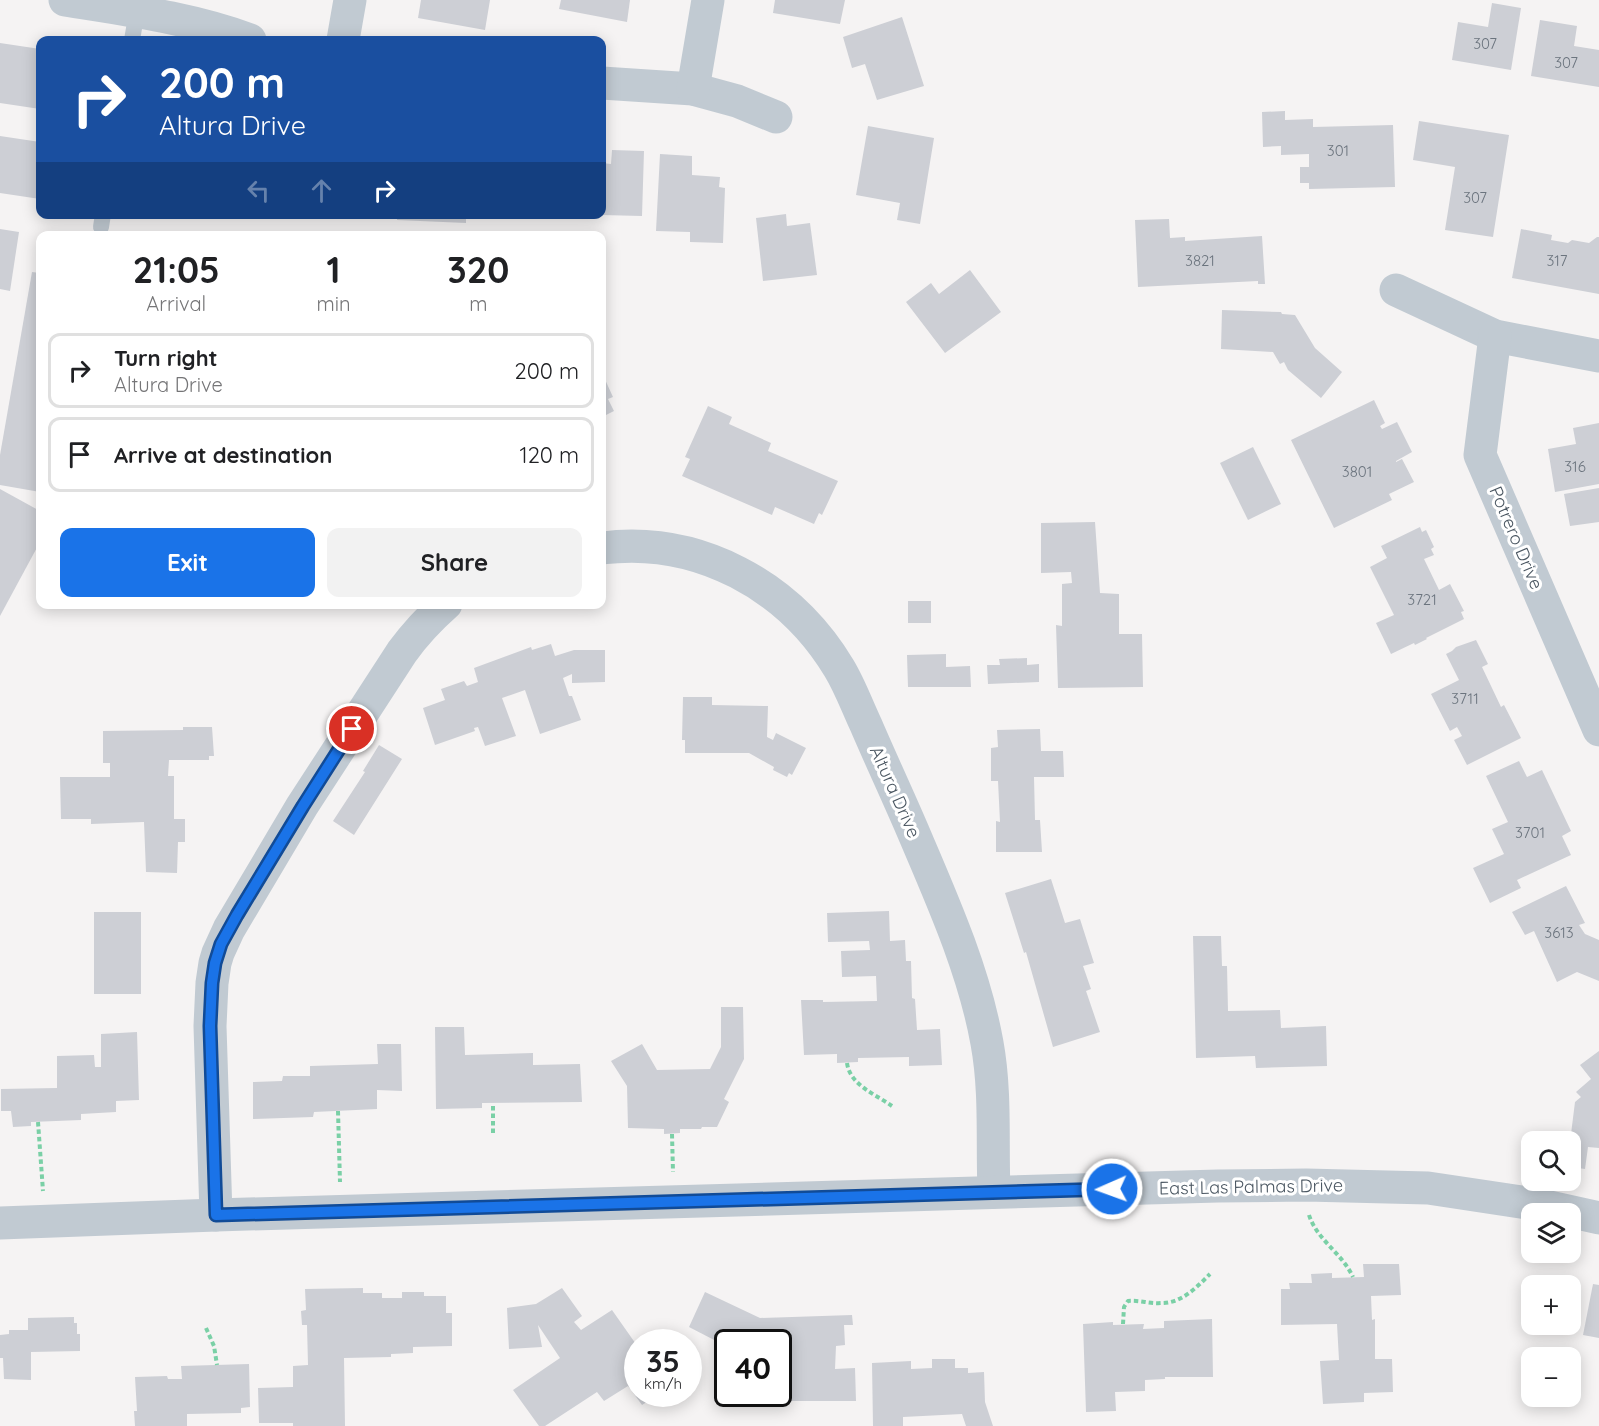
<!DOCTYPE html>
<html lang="en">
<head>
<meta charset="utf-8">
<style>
  :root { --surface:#fff; --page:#f2f2f2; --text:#202124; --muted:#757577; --line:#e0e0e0; --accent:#1a73e8 }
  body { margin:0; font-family:Quicksand,sans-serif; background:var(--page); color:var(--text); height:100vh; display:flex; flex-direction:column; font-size:22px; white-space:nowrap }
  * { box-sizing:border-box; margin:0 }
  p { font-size:20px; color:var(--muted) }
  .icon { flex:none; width:33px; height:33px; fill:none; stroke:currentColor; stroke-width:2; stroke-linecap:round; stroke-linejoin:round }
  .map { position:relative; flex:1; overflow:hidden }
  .sheet { position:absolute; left:36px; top:231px; width:570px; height:378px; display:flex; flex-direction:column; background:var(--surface); border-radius:12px; box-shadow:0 3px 15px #0003 }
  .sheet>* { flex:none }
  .banner { position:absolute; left:36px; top:36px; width:570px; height:183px; border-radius:12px; box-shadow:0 3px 15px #0003; background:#1a4fa0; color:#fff; overflow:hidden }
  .buttons { position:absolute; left:1521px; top:1131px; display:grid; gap:12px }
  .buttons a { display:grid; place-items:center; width:60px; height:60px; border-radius:12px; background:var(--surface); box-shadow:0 3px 15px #0003; font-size:30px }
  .speed { position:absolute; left:624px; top:1329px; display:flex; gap:12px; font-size:30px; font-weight:700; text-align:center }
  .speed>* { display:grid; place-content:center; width:78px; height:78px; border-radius:50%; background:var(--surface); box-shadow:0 3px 15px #0003; line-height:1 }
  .speed small { font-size:15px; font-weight:400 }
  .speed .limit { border:3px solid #111; border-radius:9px; background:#fff; color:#111 }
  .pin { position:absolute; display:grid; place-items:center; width:51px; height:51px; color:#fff; margin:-26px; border:3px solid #fff; border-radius:50%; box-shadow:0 2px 6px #0007 }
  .me { position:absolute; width:66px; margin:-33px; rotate:268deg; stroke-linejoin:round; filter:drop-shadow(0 0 4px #0008) }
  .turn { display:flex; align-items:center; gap:21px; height:126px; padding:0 24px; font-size:27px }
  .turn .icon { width:78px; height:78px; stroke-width:2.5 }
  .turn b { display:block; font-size:42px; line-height:51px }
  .lanes { display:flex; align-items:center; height:57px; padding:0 24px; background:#0003; justify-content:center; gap:30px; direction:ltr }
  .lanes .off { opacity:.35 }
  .eta { display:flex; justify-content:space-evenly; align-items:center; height:102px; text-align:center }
  .eta b { font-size:36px; font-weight:800; line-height:42px }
  .button { display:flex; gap:12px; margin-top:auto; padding:12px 24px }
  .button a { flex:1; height:69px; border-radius:12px; background:var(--accent); color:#fff; font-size:24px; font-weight:800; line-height:69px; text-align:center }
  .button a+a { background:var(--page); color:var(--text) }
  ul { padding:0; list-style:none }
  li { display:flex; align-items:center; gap:18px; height:75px; margin:0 12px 9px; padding:0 12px; border:3px solid var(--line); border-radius:12px }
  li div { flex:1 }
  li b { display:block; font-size:22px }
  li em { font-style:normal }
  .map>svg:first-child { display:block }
  .building { fill:#cdcfd5 }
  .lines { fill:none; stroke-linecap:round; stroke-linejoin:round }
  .path { stroke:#7ad0a6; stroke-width:4; stroke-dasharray:4.5 3; stroke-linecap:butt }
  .service { stroke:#c1cad2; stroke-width:16 }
  .minor { stroke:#c1cad2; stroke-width:33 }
  .tertiary { stroke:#c1cad2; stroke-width:33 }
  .route-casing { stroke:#114b97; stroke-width:15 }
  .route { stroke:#1a73e8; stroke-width:10 }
  .labels { text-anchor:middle; stroke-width:6; stroke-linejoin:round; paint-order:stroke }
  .number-label { font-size:15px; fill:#6b747e }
  .street-label { font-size:18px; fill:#4a5661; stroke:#fff }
</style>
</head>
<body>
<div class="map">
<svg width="1599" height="1426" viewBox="0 0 1599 1426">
  <rect width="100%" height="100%" fill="#f5f3f3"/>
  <g class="building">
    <path d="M421 0H490L485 30 418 18Z"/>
    <path d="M561 0H630L627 22 559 9Z"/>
    <path d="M775 0H845L840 24 773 13Z"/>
    <path d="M1492 3 1521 8 1511 70 1452 60 1458 22 1488 27Z"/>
    <path d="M902 17 924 86 877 100 865 64 852 68 843 37Z"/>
    <path d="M1540 20 1577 26 1574 46 1599 50V87L1531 76Z"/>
    <path d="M0 43 40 49V109L0 103Z"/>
    <path d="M1285 111V120L1313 119V127L1393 125 1395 187 1309 189V183H1300V167H1309V154L1281 155V146L1263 147 1262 112Z"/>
    <path d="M1419 121 1509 135 1493 237 1445 230 1455 167 1413 160Z"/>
    <path d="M868 126 934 138 920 224 897 220 900 203 856 195Z"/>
    <path d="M0 136 40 142V199L0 193Z"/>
    <path d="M612 150 644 151 642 216 602 215V163L611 164Z"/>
    <path d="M660 154 692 156V175L720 177 719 187 725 188 723 243 690 242V232L656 231Z"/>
    <path d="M397 214H466V223L397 220Z"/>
    <path d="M786 214 787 226 810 223 817 275 763 281 756 218Z"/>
    <path d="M1169 219 1170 238 1185 237V241L1262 236 1265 284H1258V281L1138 287 1135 220Z"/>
    <path d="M0 229 19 232 10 291 0 289Z"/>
    <path d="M1521 229 1552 235 1551 240 1568 243 1572 240 1589 243 1597 237H1599V294L1512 278Z"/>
    <path d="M970 270 1001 312 945 353 906 302 931 283 939 294Z"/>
    <path d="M32 272 40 273V492L0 485V455Z"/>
    <path d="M1222 310 1281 312 1282 314 1295 315 1315 348 1342 372 1321 398 1288 370 1284 362 1280 364 1273 352 1221 349Z"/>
    <path d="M602 373 613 397 608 399 614 411 602 417Z"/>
    <path d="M1374 400 1385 423 1380 426 1382 429 1397 422 1412 452 1396 461V462L1402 459 1414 482 1389 494 1392 500 1334 528 1291 440Z"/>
    <path d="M708 406 732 417 729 424 771 443 768 451 838 481 822 515 819 513 814 524 775 507 772 515 682 476 690 459 685 457Z"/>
    <path d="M1599 423V484L1555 492 1548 449 1576 444 1573 428Z"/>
    <path d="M1253 447 1281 504 1248 520 1220 463Z"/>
    <path d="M1599 488V522L1570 526 1564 494Z"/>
    <path d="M0 489 40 511V542L0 616Z"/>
    <path d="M1095 522 1100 593 1119 594V634H1142L1143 687 1058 688 1056 625 1062 626V584L1072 583 1071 572 1041 573V523Z"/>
    <path d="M1420 527 1422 532 1426 530 1434 547 1431 549 1434 555 1424 559 1439 590 1450 584 1464 611 1461 612 1464 619 1426 638 1427 639 1415 645 1414 643 1391 654 1376 623 1394 615 1370 567 1387 558 1381 546Z"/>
    <rect x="908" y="601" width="23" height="22"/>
    <path d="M1476 640 1488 664 1482 667 1501 707 1504 705 1521 738 1467 765 1454 740 1462 736 1457 727 1450 731 1431 694 1459 680 1446 654 1452 651 1456 647Z"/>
    <path d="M551 644 555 656 574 650H605V682L572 683V674L563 678 569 696H572L581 720 540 734 525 690 502 698 516 736 485 746 478 727 474 728 475 731 435 745 423 708 445 700 441 689 464 681 467 686 478 682 474 668 531 647 532 650Z"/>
    <path d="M946 654V667L970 666 971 687H908L907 655Z"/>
    <path d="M1027 658V665L1039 664V682L988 684 987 665H1000L999 659Z"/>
    <path d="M683 697H712V705L768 706 767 737 773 740 776 733 806 748 792 775 789 773 787 777 773 770 774 767 749 753H685V740H682Z"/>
    <path d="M183 727H212L214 756H209V760H169L168 776H174V819H185V842H178L177 873 146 872 144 822 91 824V819H61L60 777H110V763H103V731L183 730Z"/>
    <path d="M1040 729 1041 751H1063L1064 777H1034L1035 820H1040L1042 852H996V821L1000 822 998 781H991V748L998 747 997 730Z"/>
    <path d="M379 745 402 759 354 835 333 821 365 772 363 771Z"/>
    <path d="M1519 761 1527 777 1542 770 1571 831 1562 836 1571 855 1517 880 1521 888 1490 903 1473 868 1504 854 1492 829 1508 822 1486 776Z"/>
    <path d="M1051 879 1065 923 1080 919 1094 963 1083 966 1091 989 1086 991 1100 1032 1053 1047 1026 952 1024 953 1005 893Z"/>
    <path d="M1566 886 1585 923 1579 925 1585 934 1599 940V981L1577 972 1557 982 1534 931 1525 935 1512 912Z"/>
    <path d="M889 911 890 941 905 940 906 961H911L912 998 915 999 917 1030 940 1029 942 1065 909 1066V1057L858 1058V1062L837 1063V1054L804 1055 801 1000H823V1002L877 1001 876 976 842 977 841 951 870 950 869 941 828 942 827 913Z"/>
    <rect x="94" y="912" width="47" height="82"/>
    <path d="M1193 936H1221L1222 966H1227L1228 1011 1280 1010 1281 1028 1326 1026 1327 1066 1256 1068 1255 1056 1196 1058Z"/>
    <path d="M721 1007H743L744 1059 724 1099 729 1102 717 1127H702L701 1129H680V1133L664 1134V1129L628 1128 627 1086 611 1061 642 1044 657 1070 710 1069 721 1047Z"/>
    <path d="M435 1027H464L465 1055 533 1053V1065L580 1064 582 1102 482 1103V1108L436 1109Z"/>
    <path d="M137 1032 139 1100 116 1101V1112L81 1114V1120L31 1122V1126L13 1127 11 1111H1V1089L57 1088V1056L94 1055 95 1067H101V1034Z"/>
    <path d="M377 1044H401L402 1091 377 1090V1109L314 1112 313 1117 253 1119V1082L282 1081 283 1076H310V1066L378 1064Z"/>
    <path d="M1599 1051V1148L1588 1147 1585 1169 1571 1167 1574 1145 1570 1146V1142L1575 1102 1581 1097 1576 1092 1591 1079 1580 1065Z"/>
    <path d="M1363 1264H1399L1401 1295 1371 1296 1372 1320 1375 1319V1359H1392L1393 1392 1364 1393V1402L1323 1404 1320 1361 1339 1360 1337 1324 1281 1325V1289H1290L1289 1283H1312L1311 1274 1332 1273V1278L1364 1277Z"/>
    <path d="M1593 1284 1599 1285V1338L1583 1335Z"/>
    <path d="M363 1288V1293H382V1298H402V1292H424V1296H446V1313H452V1346L413 1347V1353L391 1354V1357L344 1358 345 1426H293V1423H259L258 1388 293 1387V1366L308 1365 307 1325H302L301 1311 306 1310 305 1289Z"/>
    <path d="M562 1288 582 1316 574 1322 581 1330 612 1310 638 1347V1394H659L642 1405 628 1386 604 1401 597 1392 545 1426H539L513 1390 560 1358 538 1325 542 1347 509 1349 507 1308 536 1304Z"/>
    <path d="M705 1292 760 1318 852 1315 853 1325H844L845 1345 836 1346 835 1369 855 1368 856 1401H791L792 1361H778V1342H733L721 1336 718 1342 689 1327Z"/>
    <path d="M74 1317V1323H77V1334H80V1351L31 1352V1380L4 1379 3 1358H0V1335L9 1334V1330H28V1318Z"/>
    <path d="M1212 1319 1213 1377H1165V1379L1145 1380V1391L1115 1392 1116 1411 1086 1412 1083 1324 1113 1322V1325L1144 1324 1143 1329 1164 1328V1321Z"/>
    <path d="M932 1359H955V1368H968V1373L984 1372 985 1402 993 1426H966L962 1414 903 1417V1426H873L872 1363 911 1361V1369L932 1368Z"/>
    <path d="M249 1364 250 1407 241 1408V1413L187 1414V1426H135L134 1411H137L135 1377 167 1376 168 1379H182L181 1366Z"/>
  </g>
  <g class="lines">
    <g class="path">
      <path d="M847 1063C850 1085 875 1094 892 1106"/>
      <path d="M338 1111 340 1182"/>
      <path d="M38 1122 43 1191"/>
      <path d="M493 1133V1103"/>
      <path d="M672 1134 673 1172"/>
      <path d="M1309 1215C1317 1240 1342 1253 1353 1277"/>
      <path d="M1123 1324 1124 1307 1128 1301C1140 1300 1150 1304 1162 1303 1182 1303 1197 1287 1210 1274"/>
      <path d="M206 1328 214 1346 217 1365"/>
    </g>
    <g class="service">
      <path d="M132 40 137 11"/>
      <path d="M101 227 103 214"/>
    </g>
    <g class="minor">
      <path d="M65 0C127 10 191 18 250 40"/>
      <path d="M343 40 350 0"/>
      <path d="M602 83 693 89 737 101 776 117"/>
      <path d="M693 89 708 0"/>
      <path d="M1396 290 1495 336 1599 356"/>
      <path d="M1495 336 1480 455 1599 730"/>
      <path d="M602 548C698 536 789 585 839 668 850 686 857 706 866 725 881 760 897 794 912 829 941 897 974 970 987 1043 996 1092 992 1142 994 1192"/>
      <path d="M216 1215 210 1026 212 983 215 963 218 953 229 929 302 806 402 652C415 634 429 619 446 604"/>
    </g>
    <path class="tertiary" d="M0 1223 216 1215 1218 1186 1306 1185 1428 1188 1541 1205 1599 1218"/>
  </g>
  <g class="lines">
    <defs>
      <path id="route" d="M352 729 303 806 237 915 221 944 215 963 212 983 210 1026 216 1215 1112 1189"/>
    </defs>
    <use href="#route" class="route-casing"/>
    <use href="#route" class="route"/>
  </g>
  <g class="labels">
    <g class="number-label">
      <text x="1485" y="49">307</text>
      <text x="1566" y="68">307</text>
      <text x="1338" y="156">301</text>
      <text x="1475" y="203">307</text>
      <text x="1200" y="266">3821</text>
      <text x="1557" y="266">317</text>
      <text x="1575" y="472">316</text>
      <text x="1357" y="477">3801</text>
      <text x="1422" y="605">3721</text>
      <text x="1465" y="704">3711</text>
      <text x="1530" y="838">3701</text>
      <text x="1559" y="938">3613</text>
    </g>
    <g class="street-label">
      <text transform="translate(1516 538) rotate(67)" y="6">Potrero Drive</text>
      <text transform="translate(895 792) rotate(66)" y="6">Altura Drive</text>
      <text transform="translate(1251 1187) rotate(-1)" y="6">East Las Palmas Drive</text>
    </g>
  </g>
</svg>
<div class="buttons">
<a><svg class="icon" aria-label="search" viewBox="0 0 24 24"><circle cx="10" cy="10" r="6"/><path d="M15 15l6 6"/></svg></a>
<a><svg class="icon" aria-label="layers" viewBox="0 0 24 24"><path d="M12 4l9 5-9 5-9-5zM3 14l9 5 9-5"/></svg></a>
<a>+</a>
<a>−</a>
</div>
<div class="speed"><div>35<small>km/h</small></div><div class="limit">40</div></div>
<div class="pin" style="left:352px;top:729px;background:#d93025"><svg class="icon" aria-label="arrive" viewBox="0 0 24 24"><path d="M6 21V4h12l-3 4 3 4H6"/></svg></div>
<svg class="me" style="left:1112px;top:1189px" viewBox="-20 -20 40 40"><circle r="17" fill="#1a73e8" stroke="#fff" stroke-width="3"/><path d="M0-11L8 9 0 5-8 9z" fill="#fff"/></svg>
<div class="banner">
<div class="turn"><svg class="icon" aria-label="right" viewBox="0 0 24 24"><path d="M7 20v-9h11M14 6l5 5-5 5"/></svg><div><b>200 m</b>Altura Drive</div></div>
<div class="lanes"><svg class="icon off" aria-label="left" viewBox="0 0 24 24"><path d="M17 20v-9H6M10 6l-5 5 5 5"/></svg><svg class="icon off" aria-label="ahead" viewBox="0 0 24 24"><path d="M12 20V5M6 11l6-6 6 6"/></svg><svg class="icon" aria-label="right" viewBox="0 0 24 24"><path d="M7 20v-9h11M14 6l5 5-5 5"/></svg></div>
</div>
<section class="sheet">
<div class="eta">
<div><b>21:05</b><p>Arrival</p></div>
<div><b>1</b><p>min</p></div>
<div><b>320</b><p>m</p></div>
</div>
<ul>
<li><svg class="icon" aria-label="right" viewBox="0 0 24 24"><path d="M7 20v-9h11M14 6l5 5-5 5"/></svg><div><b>Turn right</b><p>Altura Drive</p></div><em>200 m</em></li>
<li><svg class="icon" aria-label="arrive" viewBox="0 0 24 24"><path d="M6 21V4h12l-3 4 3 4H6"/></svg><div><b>Arrive at destination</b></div><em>120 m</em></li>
</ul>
<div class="button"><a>Exit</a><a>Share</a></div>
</section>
</div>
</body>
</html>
